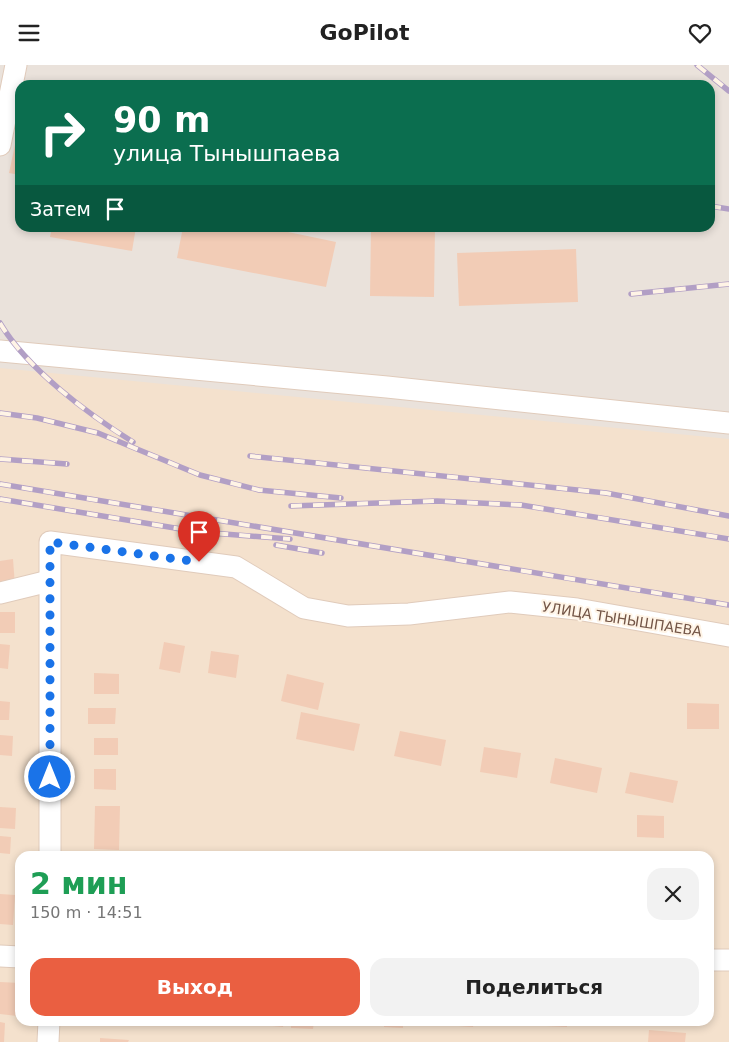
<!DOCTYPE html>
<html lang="ru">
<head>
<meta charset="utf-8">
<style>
  :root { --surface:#fff; --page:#f2f2f2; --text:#222; --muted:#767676; --accent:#ea5f41 }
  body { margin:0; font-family:"DejaVu Sans",sans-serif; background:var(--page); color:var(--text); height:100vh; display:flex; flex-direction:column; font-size:19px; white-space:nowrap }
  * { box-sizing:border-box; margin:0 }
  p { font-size:16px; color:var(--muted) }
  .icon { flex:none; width:28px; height:28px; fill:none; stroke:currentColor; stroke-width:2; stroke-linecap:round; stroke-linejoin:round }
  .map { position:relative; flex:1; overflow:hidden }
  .drawer { position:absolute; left:15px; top:786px; width:699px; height:175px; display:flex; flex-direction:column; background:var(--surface); border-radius:15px; box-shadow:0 2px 8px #0003 }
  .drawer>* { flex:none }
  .guide { position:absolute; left:15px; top:15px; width:700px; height:152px; border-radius:15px; box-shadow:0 2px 8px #0003; background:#0b6e4f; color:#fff; overflow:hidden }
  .pin { position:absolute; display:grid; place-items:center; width:42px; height:42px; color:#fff; margin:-51px -21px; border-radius:50% 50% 50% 0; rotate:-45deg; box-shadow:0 0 5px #0007 }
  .pin .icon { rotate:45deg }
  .me { position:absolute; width:55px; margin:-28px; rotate:0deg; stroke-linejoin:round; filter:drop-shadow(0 0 4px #0008) }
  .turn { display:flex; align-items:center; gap:18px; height:105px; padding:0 15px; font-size:22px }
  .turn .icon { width:65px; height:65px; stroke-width:2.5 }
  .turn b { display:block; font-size:35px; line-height:42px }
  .then { display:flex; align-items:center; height:48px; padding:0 15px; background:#0003; gap:10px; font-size:19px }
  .round { display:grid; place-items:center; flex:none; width:52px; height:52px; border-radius:15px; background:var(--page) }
  .overview { display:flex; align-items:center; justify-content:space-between; height:85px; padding:0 15px }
  h1 { font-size:30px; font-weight:700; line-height:38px; color:#1e9e55 }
  .action { display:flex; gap:10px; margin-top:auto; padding:10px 15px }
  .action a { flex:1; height:58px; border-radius:15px; background:var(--accent); color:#fff; font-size:20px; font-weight:700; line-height:58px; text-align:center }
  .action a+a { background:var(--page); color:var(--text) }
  header { display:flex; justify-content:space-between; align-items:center; height:65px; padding:0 15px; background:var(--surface); font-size:22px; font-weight:700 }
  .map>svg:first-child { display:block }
  .residential { fill:#f4e1cd; fill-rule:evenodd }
  .industrial { fill:#eae2db; fill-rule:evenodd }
  .building { fill:#f2ccb6 }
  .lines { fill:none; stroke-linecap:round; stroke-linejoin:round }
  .minor-casing { stroke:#e0cbbb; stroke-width:23 }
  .minor { stroke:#fff; stroke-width:21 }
  .rail-casing { stroke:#b29fc5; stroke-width:5.5 }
  .rail { stroke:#fff4e6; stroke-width:4; stroke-dasharray:11; stroke-linecap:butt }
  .route { stroke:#1a73e8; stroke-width:9; stroke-dasharray:0 16.2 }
  .labels { text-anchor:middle; stroke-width:4; stroke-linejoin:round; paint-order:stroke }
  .street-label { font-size:14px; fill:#735547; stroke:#fff4e6 }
</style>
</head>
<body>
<header><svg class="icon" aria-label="menu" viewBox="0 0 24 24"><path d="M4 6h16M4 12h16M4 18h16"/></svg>GoPilot<svg class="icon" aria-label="heart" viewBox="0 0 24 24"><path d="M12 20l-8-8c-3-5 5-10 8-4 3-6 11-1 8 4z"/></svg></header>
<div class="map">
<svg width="729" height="977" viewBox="0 0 729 977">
  <rect width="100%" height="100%" fill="#fdf0df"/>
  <path class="residential" d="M0 0H729V977H0ZM20 20H710V162H20ZM20 791H709V956H20Z"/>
  <path class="industrial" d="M0 0H729V374L0 303ZM20 20H710V162H20Z"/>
  <g class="building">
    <path d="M19 61 20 62V110L9 108Z"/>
    <path d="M52 162H136L132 186 50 172Z"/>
    <path d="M183 162H264L336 177 326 222 177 193Z"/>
    <path d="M371 162H435L434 232 370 231Z"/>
    <path d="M576 184 578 237 459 241 457 188Z"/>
    <path d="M13 494 15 521 0 522V496Z"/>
    <rect x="0" y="547" width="15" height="21"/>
    <path d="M164 577 185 581 180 608 159 604Z"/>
    <path d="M0 579 10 580 8 604 0 603Z"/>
    <path d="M211 586 239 590 236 613 208 608Z"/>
    <path d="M94 608 119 609V629H94Z"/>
    <path d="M287 609 324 618 318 645 281 636Z"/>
    <path d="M0 636 10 637 9 655H0Z"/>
    <path d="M687 638 719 639V664H687Z"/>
    <path d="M88 643H116L115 659H88Z"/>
    <path d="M301 647 360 659 354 686 296 674Z"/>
    <path d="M400 666 446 675 441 701 394 691Z"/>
    <path d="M0 670 13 671 12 691 0 690Z"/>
    <rect x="94" y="673" width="24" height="17"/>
    <path d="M484 682 521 688 517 713 480 707Z"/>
    <path d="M555 693 602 703 597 728 550 718Z"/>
    <path d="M94 704H116V725L94 724Z"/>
    <path d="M630 707 678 716 673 738 625 728Z"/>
    <path d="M95 741H120L119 785 94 784Z"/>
    <path d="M0 742 16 743 15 764 0 763Z"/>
    <path d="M637 750 664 751V773L637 772Z"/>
    <path d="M0 771 11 772 10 789 0 788Z"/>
    <path d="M0 829 15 830 13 860 0 859Z"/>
    <path d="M0 917 20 918 17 951 0 949Z"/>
    <path d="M213 956H237V961L213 959Z"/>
    <path d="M263 956H284L283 962 262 960Z"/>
    <path d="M291 956H314L313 964 291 963Z"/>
    <path d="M384 956H403V963L384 962Z"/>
    <path d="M458 956H474L473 962 458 961Z"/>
    <path d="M546 956H567V962L546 961Z"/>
    <path d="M0 957 5 958 4 977H0Z"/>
    <path d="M649 965 686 968 685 977H648Z"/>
    <path d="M100 973 129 975 128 977H100Z"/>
  </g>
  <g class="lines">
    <defs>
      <g id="minor">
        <path d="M0 80 16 0"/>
        <path d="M0 286 387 322 729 358"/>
        <path d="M0 528 49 516"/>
        <path d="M50 791V477L236 502 304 543 348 551 409 549 510 537 577 544 729 571"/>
        <path d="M0 891 20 892"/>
        <path d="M709 895H729"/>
        <path d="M48 977 49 956"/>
      </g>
    </defs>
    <use href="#minor" class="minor-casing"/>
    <use href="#minor" class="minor"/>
    <defs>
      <g id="rail">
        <path d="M697 0 729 26"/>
        <path d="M710 141 729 144"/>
        <path d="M631 229 729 219"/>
        <path d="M0 258C27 304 88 349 133 377"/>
        <path d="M0 348 37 353 98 368 200 410 259 425 341 433"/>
        <path d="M250 391 606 428 729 451"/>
        <path d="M0 394 67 399"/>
        <path d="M0 419 729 540"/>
        <path d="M0 434 199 467 290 474"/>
        <path d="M291 441 437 436 521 440 729 474"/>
        <path d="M276 480 322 488"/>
      </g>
    </defs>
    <use href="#rail" class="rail-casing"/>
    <use href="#rail" class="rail"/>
  </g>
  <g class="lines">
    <path class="route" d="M50 712V477L199 497"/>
  </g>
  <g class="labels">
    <g class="street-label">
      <text transform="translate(622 554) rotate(9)" y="5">УЛИЦА ТЫНЫШПАЕВА</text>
    </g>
  </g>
</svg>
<div class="pin" style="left:199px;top:497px;background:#d93025"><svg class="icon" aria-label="arrive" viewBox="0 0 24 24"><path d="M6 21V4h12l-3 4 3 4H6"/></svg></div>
<svg class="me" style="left:50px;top:712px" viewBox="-20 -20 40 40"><circle r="17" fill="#1a73e8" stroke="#fff" stroke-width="3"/><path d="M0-11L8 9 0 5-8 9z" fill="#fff"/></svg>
<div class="guide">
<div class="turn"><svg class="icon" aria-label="right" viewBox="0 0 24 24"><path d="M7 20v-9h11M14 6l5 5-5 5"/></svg><div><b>90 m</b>улица Тынышпаева</div></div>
<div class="then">Затем<svg class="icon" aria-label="arrive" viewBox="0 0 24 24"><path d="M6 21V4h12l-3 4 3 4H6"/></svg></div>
</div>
<section class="drawer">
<div class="overview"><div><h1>2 мин</h1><p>150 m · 14:51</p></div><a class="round"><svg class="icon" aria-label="close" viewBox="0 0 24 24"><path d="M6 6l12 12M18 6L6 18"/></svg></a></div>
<div class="action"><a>Выход</a><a>Поделиться</a></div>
</section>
</div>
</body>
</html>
